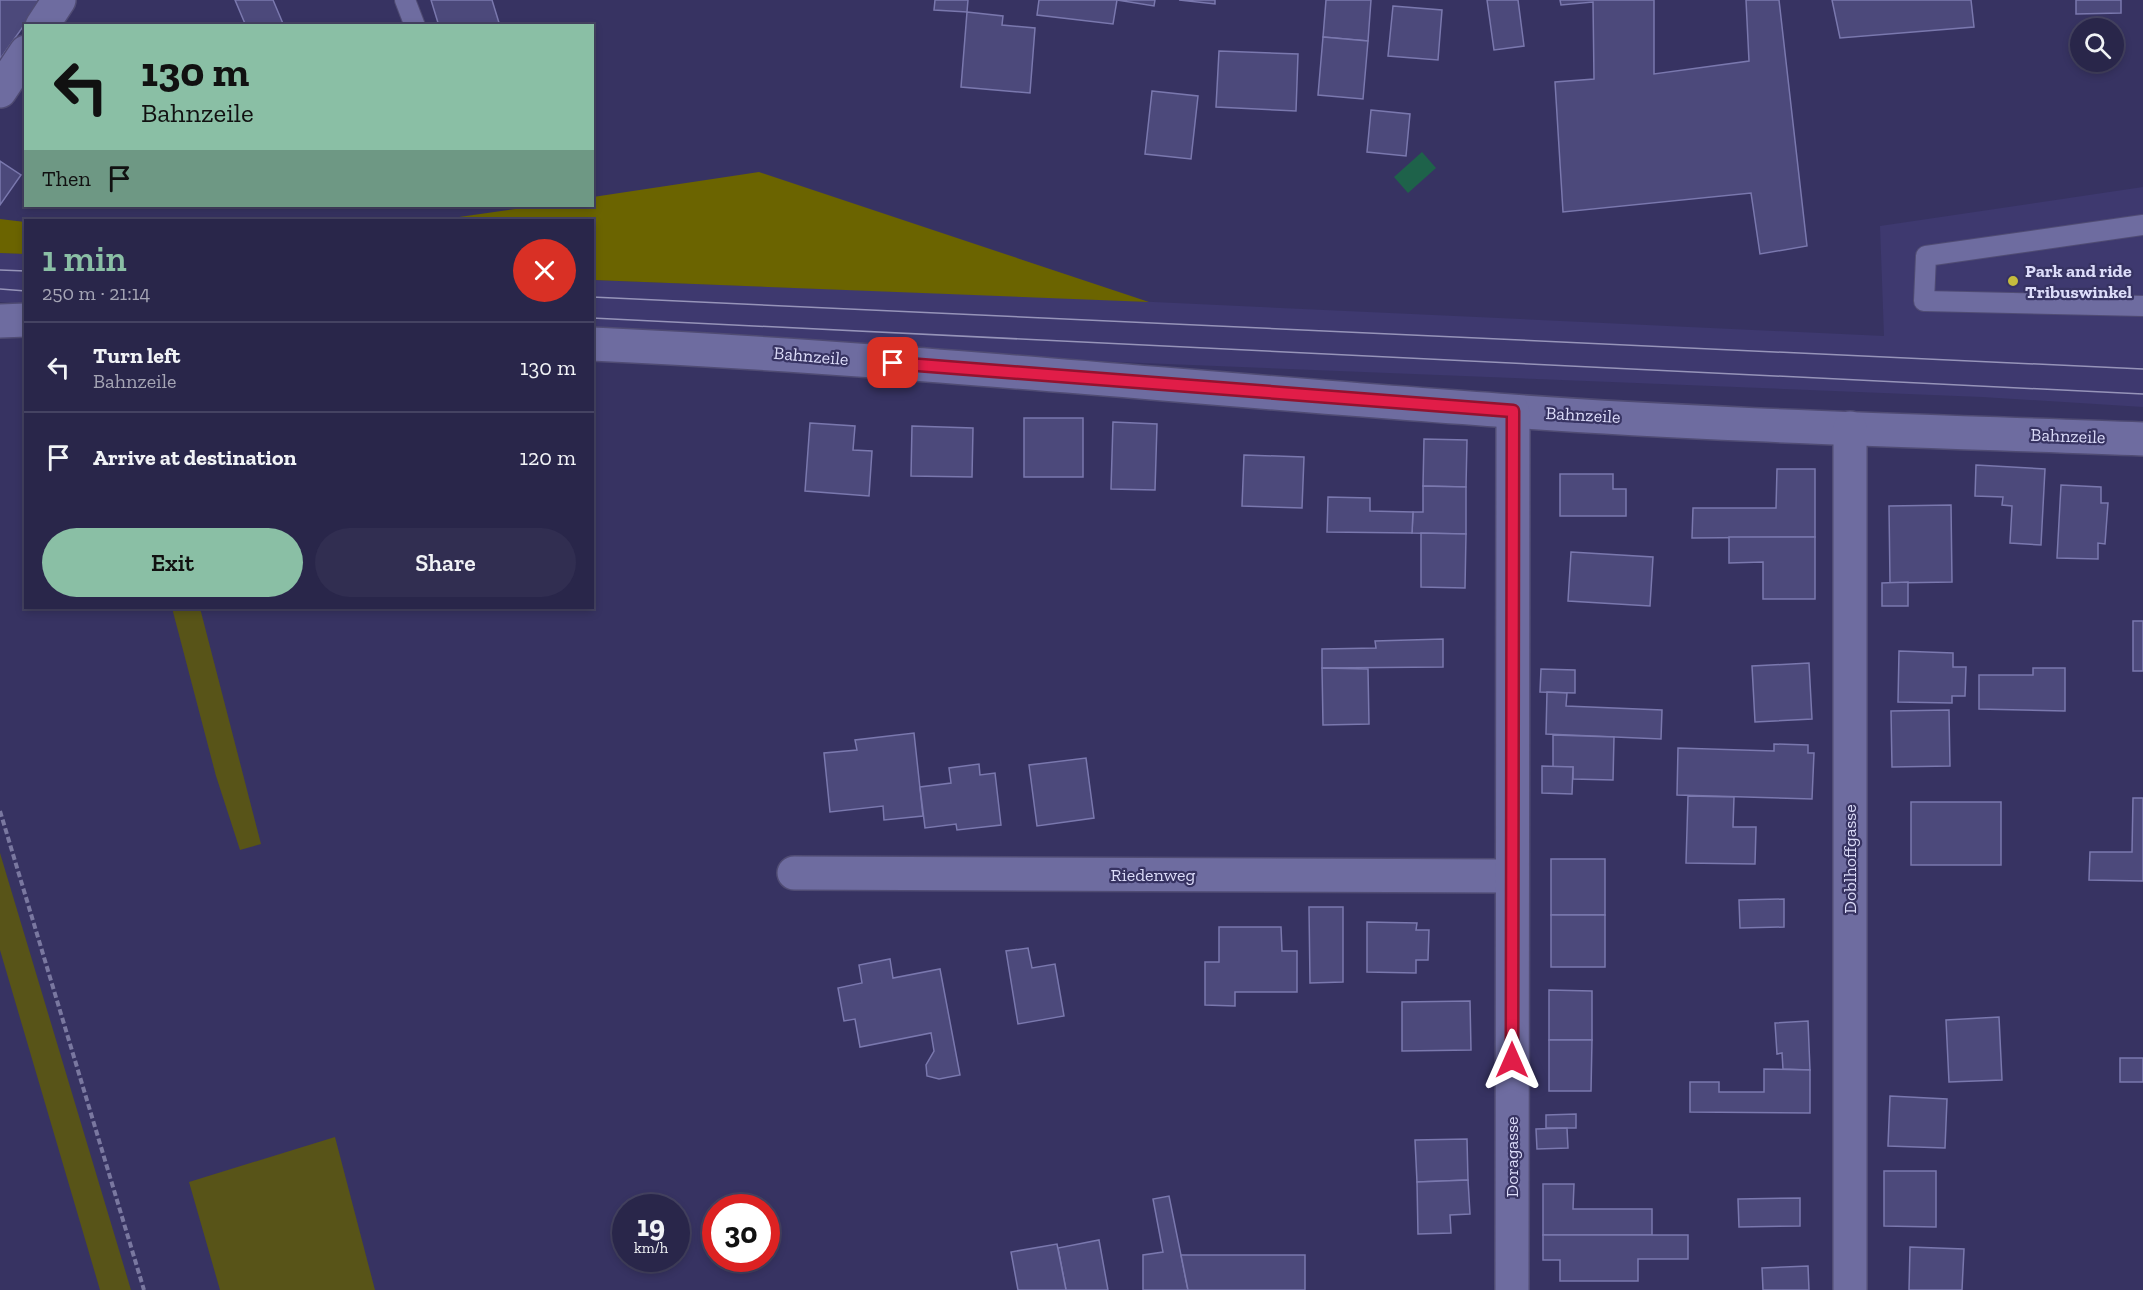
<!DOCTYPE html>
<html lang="en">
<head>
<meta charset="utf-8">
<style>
  :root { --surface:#29264a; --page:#312e51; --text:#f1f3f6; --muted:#a5a5b5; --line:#454362; --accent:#8abfa5 }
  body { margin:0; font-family:"Zilla Slab",serif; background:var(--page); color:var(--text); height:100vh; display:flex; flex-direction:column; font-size:22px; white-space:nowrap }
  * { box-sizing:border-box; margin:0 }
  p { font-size:20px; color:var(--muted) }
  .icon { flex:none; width:33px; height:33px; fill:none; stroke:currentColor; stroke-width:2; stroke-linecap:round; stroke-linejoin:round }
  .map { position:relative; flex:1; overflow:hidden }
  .drawer { position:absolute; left:24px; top:219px; width:570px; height:390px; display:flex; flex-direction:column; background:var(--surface); border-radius:0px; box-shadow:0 3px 9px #0003,0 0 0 2px var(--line) }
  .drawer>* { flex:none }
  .hud { position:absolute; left:24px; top:24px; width:570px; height:183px; border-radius:0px; box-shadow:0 3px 9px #0003,0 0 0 2px var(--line); background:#8abfa5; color:#111; overflow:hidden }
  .fabs { position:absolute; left:2070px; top:18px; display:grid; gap:12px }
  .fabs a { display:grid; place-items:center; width:54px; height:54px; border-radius:50%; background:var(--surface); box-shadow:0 3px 9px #0003,0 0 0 2px var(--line); font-size:30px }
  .speed { position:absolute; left:612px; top:1194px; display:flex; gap:12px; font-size:30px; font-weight:700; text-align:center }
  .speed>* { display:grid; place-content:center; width:78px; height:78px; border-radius:50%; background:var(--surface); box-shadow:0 3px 9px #0003,0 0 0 2px var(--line); line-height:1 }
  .speed small { font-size:15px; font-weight:400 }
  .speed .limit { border:9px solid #d22; background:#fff; color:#111 }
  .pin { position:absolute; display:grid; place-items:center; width:51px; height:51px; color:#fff; margin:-26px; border-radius:12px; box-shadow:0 3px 9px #0006 }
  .me { position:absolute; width:66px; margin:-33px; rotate:0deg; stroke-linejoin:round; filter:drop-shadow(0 0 4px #0008) }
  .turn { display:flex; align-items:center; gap:21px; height:126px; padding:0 18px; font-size:27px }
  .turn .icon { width:78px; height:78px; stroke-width:2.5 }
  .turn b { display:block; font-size:42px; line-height:51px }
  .then { display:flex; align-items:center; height:57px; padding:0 18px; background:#0003; gap:12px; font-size:22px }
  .round { display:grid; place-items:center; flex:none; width:63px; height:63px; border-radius:32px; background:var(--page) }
  .headline { display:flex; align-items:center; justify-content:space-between; height:102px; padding:0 18px }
  h1 { font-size:36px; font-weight:600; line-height:45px; color:var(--accent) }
  .button { display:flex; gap:12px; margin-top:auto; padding:12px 18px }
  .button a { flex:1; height:69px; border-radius:36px; background:var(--accent); color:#111; font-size:24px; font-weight:600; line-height:69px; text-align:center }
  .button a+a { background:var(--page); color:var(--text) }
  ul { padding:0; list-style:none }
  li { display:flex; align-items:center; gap:18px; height:90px; padding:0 18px; border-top:2px solid var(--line) }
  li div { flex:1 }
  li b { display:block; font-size:22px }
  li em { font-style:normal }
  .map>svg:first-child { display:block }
  .built { fill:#3e396f }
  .green { fill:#585418 }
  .forest { fill:#6b6400 }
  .water { fill:#1e624a }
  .building { fill:#4c497b; stroke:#7a78ae; stroke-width:1.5 }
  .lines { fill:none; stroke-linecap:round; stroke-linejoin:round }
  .lane-casing { stroke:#504c74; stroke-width:22 }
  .street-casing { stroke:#504c74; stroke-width:36 }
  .secondary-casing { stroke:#504c74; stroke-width:36 }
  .path { stroke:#7a78a0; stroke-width:4; stroke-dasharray:6 3; stroke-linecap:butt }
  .lane { stroke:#6e6ca0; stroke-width:20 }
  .street { stroke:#6e6ca0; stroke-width:33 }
  .secondary { stroke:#6e6ca0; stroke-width:33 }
  .tram { stroke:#9694b9; stroke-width:1.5 }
  .route-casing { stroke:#92132f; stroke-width:15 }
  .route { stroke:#e11d48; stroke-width:10 }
  .poi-dot { fill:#c5bc3d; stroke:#373362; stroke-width:2 }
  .labels { text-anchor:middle; stroke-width:4.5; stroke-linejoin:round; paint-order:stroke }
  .poi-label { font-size:18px; font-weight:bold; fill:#dcdcf9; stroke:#373362; text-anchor:start }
  .street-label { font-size:18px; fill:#dcdcf9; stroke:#373362 }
</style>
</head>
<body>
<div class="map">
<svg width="2143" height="1290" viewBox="0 0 2143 1290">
  <rect width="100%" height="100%" fill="#373362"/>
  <g class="built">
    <path d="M2143 187V407L1982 397 1068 360 593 333 592 280 1068 298 1884 336 1880 226Z"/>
    <path d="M0 253 25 254V304L0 302Z"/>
  </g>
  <g class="green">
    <path d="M172 608H200L261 844 240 850 216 776Z"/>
    <path d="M0 853 131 1290H100L0 950Z"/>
    <path d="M335 1137 375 1290H220L189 1182Z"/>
  </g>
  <g class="forest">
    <path d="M759 172 1149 302 593 280 592 220H438L537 206H592L593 197Z"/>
    <path d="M0 219 25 222V254L0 253Z"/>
  </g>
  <path class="water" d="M1422 152 1436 168 1408 193 1394 177Z"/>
  <g class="building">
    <path d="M0 0H42L0 59Z"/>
    <path d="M235 0H273L284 26H246Z"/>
    <path d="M431 0H492L500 26H439Z"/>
    <path d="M935 0H968L967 12 934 10Z"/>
    <path d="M1039 0H1117L1113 24 1037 15Z"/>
    <path d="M1117 0H1155L1154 6Z"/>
    <path d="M1179 0H1215V4Z"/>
    <path d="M1326 0H1371L1368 41 1323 37Z"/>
    <path d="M1487 0H1518L1524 46 1494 50Z"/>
    <path d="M1560 0H1654V74L1749 61 1746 0H1779L1807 246 1760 254 1751 193 1563 212 1555 82 1594 79 1593 2 1561 5Z"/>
    <path d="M1832 0H1971L1974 27 1840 38Z"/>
    <path d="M2076 0H2121V13L2076 14Z"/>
    <path d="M1393 6 1442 10 1438 60 1388 56Z"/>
    <path d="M967 12 1003 16 1002 25 1035 28 1030 93 961 87Z"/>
    <path d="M1323 37 1368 41 1363 99 1318 95Z"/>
    <path d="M1219 51 1298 54 1296 111 1216 107Z"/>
    <path d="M1152 91 1198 96 1191 159 1145 154Z"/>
    <path d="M1371 110 1410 114 1406 156 1367 152Z"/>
    <path d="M0 161 21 175 0 205Z"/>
    <rect x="1024" y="418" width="59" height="59"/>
    <path d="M1113 422 1157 424 1155 490 1111 489Z"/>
    <path d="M810 423 855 426 853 450 872 451 869 496 805 491Z"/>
    <path d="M912 426 973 428 972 477 911 476Z"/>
    <path d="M1424 439 1467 440 1466 487 1423 486Z"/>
    <path d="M1244 455 1304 457 1302 508 1242 506Z"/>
    <path d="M1976 465 2045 469 2041 545 2010 543 2012 506 2002 505 2003 497 1975 496Z"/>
    <path d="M1777 469H1815V537L1692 538 1693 508H1776Z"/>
    <path d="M1560 474H1613V489H1626V516H1560Z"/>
    <path d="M2061 485 2101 487V503H2108L2105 544 2098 543V559L2057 558Z"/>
    <path d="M1423 486 1466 487V534L1412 533 1413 512H1423Z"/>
    <path d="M1328 497 1370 498V511L1413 512 1412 533 1327 532Z"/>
    <path d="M1951 505 1952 582 1890 583 1889 506Z"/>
    <path d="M1421 533 1466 534 1465 588 1421 587Z"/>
    <path d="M1729 537H1815V599H1763V562L1729 563Z"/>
    <path d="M1571 552 1653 557 1650 606 1568 601Z"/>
    <path d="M1908 582V606H1882V583Z"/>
    <rect x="2133" y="621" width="10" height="50"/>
    <path d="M1443 639V667L1322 668V649L1376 648 1375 641Z"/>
    <path d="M1899 651 1953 653V667H1966L1965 696H1952V703L1898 702Z"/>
    <path d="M1809 663 1812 719 1755 722 1752 666Z"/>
    <path d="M1322 668 1368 669 1369 724 1323 725Z"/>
    <path d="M2033 668H2065V711L1979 709V675H2033Z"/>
    <path d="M1541 669 1575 670V693L1540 692Z"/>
    <path d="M1547 692 1567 693 1566 706 1662 710 1661 739 1546 734Z"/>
    <path d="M1949 710 1950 766 1892 767 1891 711Z"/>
    <path d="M914 733 923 816 884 820 883 806 830 812 824 753 857 750 855 740Z"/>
    <path d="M1553 735 1614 737 1613 780 1573 779V767H1553Z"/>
    <path d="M1774 744 1808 745V753H1814L1812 799 1677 795 1678 748 1774 751Z"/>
    <path d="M1086 758 1094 818 1037 826 1029 765Z"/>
    <path d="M979 764 980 775 995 773 1001 825 957 830 956 824 925 828 920 787 951 783 949 768Z"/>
    <path d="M1542 766 1573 767 1572 794 1542 793Z"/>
    <path d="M1688 796 1734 797 1733 827H1756L1755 864 1686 863Z"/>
    <path d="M2133 798H2143V881L2089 880 2090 852H2132Z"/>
    <rect x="1911" y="802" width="90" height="63"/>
    <rect x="1551" y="859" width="54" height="56"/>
    <path d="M1784 899V927L1740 928 1739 900Z"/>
    <path d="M1309 907H1343V982L1310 983Z"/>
    <rect x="1551" y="915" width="54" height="52"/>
    <path d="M1367 922 1417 923 1416 930H1429L1428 960H1416V973L1367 972Z"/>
    <path d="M1219 927H1281L1282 951H1297V992H1235V1006L1205 1005V962H1219Z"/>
    <path d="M1028 948 1032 968 1055 964 1064 1016 1018 1024 1006 951Z"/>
    <path d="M890 959 893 978 940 969 960 1075 939 1079 927 1076 926 1065 934 1051 931 1033 860 1047 855 1019 844 1021 838 988 862 983 859 965Z"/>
    <path d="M1549 990 1592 991V1040H1549Z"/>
    <path d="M1470 1001 1471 1050 1402 1051V1002Z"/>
    <path d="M1999 1017 2002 1080 1949 1082 1946 1020Z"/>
    <path d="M1808 1021 1810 1070 1783 1069 1782 1053 1777 1054 1775 1023Z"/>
    <path d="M1549 1040H1592L1591 1091H1549Z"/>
    <rect x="2120" y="1058" width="23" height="24"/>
    <path d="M1764 1069 1810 1070V1113L1690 1112V1082H1719V1092H1764Z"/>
    <path d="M1890 1096 1947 1099 1945 1148 1888 1146Z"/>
    <path d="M1576 1114V1128H1546V1115Z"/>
    <path d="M1567 1128 1568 1148 1537 1149 1536 1129Z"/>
    <path d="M1467 1139 1468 1180 1417 1182 1415 1140Z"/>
    <path d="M1884 1171H1936V1227L1884 1226Z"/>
    <path d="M1468 1180 1470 1214 1450 1215 1451 1233 1418 1234 1417 1182Z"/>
    <path d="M1543 1184H1574L1573 1209H1652V1235H1543Z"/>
    <path d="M1169 1196 1188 1290H1143V1255L1163 1252 1153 1199Z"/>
    <path d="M1800 1198V1226L1739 1227 1738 1199Z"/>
    <path d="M1543 1235H1688V1259H1638V1281H1560V1260H1543Z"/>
    <path d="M1099 1240 1108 1290H1066L1058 1248Z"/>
    <path d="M1057 1244 1066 1290H1018L1011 1252Z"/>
    <path d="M1910 1247 1964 1249 1962 1290H1909Z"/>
    <path d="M1181 1255H1305V1290H1188Z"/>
    <path d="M1808 1266 1809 1290H1763L1762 1268Z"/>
  </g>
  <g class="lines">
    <defs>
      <g id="lane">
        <path d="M405 0 415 26"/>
        <path d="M2143 225 1926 256 1924 301 2143 306"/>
      </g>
      <g id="street">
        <path d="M0 321 26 320"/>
        <path d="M592 344C899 358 1205 390 1511 411 1721 426 1932 431 2143 439"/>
        <path d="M794 873 1512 876"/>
        <path d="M1512 1290 1513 412"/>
        <path d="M1850 1290V428"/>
      </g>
      <g id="secondary">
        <path d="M42 26 59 0"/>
        <path d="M0 91 26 52"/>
      </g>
    </defs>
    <use href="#lane" class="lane-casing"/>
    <use href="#street" class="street-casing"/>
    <use href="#secondary" class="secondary-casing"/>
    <path class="path" d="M0 811 144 1290"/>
    <use href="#lane" class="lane"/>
    <use href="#street" class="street"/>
    <use href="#secondary" class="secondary"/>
    <g class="tram">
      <path d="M0 270 26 271"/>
      <path d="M0 289 26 291"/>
      <path d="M592 297 2143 369"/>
      <path d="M592 318 2143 394"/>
    </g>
  </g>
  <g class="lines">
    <defs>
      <path id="route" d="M893 363 1513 411 1512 1060"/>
    </defs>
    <use href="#route" class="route-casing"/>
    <use href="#route" class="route"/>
  </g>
  <circle class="poi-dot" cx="2013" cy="281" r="6"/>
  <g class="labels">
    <g class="poi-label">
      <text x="2025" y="277">Park and ride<tspan x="2025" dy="21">Tribuswinkel</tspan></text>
    </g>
    <g class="street-label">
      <text transform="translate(811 356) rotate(5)" y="6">Bahnzeile</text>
      <text transform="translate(1583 415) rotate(3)" y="6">Bahnzeile</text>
      <text transform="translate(2068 436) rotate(2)" y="6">Bahnzeile</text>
      <text transform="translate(1850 859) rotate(-90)" y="6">Doblhoffgasse</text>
      <text x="1153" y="881">Riedenweg</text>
      <text transform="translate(1512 1157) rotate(-90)" y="6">Doragasse</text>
    </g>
  </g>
</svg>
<div class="fabs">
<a><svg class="icon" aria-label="search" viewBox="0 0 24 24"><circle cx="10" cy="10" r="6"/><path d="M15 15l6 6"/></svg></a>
</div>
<div class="speed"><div>19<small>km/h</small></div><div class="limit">30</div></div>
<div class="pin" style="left:893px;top:363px;background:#d93025"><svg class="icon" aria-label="arrive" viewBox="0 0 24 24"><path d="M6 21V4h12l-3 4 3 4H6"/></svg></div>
<svg class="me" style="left:1512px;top:1060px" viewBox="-20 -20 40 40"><path d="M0-17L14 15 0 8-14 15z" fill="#e11d48" stroke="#fff" stroke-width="4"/></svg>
<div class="hud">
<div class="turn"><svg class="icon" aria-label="left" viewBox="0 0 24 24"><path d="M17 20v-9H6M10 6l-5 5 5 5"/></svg><div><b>130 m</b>Bahnzeile</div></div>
<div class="then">Then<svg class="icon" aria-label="arrive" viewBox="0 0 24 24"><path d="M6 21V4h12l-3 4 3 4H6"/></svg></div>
</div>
<section class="drawer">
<div class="headline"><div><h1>1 min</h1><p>250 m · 21:14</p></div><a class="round" style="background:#d93025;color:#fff"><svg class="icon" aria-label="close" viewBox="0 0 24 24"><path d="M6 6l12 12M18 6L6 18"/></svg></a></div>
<ul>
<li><svg class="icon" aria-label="left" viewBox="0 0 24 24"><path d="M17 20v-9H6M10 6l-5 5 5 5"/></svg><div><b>Turn left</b><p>Bahnzeile</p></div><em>130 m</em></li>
<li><svg class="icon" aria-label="arrive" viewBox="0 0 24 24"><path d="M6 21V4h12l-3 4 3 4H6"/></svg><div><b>Arrive at destination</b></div><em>120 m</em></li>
</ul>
<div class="button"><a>Exit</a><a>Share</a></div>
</section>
</div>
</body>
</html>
